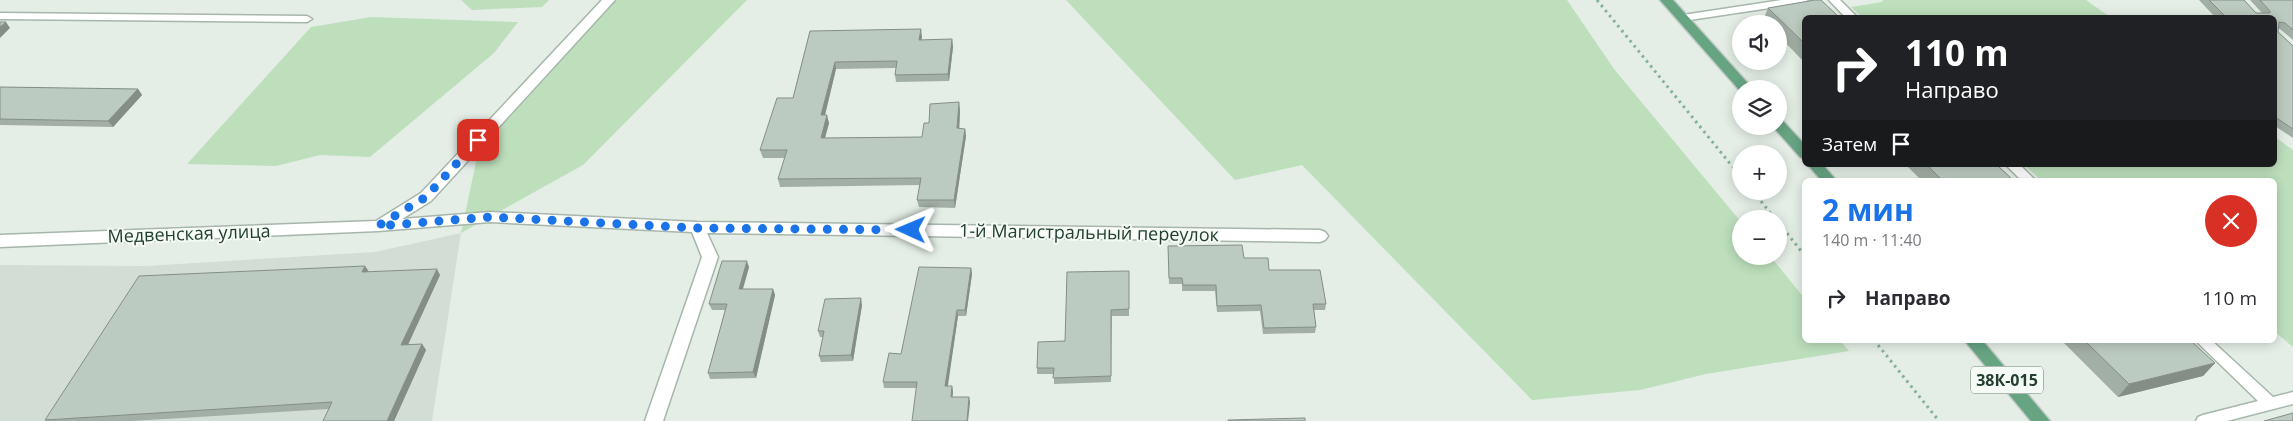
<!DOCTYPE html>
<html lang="ru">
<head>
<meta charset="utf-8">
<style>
  :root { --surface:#fff; --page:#f7f7f7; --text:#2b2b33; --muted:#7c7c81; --accent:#1a73e8 }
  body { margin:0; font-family:"Open Sans",sans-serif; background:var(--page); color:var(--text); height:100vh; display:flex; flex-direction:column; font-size:19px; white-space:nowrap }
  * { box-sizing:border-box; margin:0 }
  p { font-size:16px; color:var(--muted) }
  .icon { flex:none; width:28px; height:28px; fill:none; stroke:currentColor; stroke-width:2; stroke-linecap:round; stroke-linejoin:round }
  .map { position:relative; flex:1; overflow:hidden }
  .sheet { position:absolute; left:1802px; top:178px; width:475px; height:165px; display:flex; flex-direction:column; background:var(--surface); border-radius:8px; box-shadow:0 2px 12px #0003 }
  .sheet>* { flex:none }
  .hud { position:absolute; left:1802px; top:15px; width:475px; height:152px; border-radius:8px; box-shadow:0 2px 12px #0003; background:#202124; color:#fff; overflow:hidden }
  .fabs { position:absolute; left:1732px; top:15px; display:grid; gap:10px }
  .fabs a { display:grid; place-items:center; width:55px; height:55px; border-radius:50%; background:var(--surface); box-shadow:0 2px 12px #0003; font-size:25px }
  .pin { position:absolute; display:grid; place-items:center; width:42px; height:42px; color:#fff; margin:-21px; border-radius:10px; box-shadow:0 2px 8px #0006 }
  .me { position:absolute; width:55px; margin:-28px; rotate:271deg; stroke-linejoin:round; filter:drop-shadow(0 0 4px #0008) }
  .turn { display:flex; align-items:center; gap:18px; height:105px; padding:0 20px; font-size:22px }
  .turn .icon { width:65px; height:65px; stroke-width:2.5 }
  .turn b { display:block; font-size:35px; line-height:42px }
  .then { display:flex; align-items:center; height:48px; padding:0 20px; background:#0003; gap:10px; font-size:19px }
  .round { display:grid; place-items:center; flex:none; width:52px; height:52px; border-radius:26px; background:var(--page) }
  .overview { display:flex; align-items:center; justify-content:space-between; height:85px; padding:0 20px }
  h1 { font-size:30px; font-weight:700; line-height:38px; color:var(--accent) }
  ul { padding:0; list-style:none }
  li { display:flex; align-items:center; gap:15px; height:70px; padding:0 20px }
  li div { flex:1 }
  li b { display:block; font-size:19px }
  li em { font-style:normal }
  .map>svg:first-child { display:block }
  .built { fill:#d2ded5 }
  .green { fill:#bddfbc }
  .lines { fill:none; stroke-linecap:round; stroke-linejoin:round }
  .lane-casing { stroke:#a6b6ab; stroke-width:3 }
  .street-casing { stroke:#a6b6ab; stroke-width:3 }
  .primary-casing { stroke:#c1cac5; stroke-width:3 }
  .path { stroke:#83b295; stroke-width:3; stroke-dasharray:2.5 4; stroke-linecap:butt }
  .lane { fill:#fff; fill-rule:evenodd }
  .street { fill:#fff; fill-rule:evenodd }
  .primary { fill:#67a482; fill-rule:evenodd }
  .wall { fill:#a2afa6 }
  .shaded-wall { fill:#848e87 }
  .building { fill:#bccbc1; stroke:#848e87 }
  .route { stroke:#1a73e8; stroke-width:9; stroke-dasharray:0 16.2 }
  .labels { text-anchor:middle; stroke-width:4; stroke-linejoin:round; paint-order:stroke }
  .shield { fill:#f4faf6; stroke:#62786b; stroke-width:1 }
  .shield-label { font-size:16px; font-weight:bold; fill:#23402f }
  .street-label { font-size:18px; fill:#23402f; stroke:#f4faf6 }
</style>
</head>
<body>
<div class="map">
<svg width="2293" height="421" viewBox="0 0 2293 421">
  <rect width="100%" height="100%" fill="#e4eee6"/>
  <path class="built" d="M461 233 432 421H0V265L145 266 375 252Z"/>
  <g class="green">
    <path d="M461 0H549L542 7 472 10Z"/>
    <path d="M613 0H747L583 165 461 233 479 148Z"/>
    <path d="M1066 0H1567L1614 69 1741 222V256H1770L1805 299V340H1840L1849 351 1706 374 1640 390 1532 400 1302 165 1235 180Z"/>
    <path d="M1883 0H2086L2110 17 1863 18 1851 7 1882 2Z"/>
    <path d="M371 17 518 22 494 53 370 157 320 155 276 166 187 164 311 27Z"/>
    <path d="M2275 137 2293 150V347L2275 332V180H2041L2024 165H2275Z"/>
  </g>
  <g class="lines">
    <defs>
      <g id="lane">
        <path d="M1782 0H1808L1803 3 1683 21 1678 18 1683 15Z"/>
        <path d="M1829 0H1840L1858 18H1846Z"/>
        <path d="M0 13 307 16 312 19 307 22 0 19Z"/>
        <path d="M2006 165H2020L2035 180H2021Z"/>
        <path d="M2195 340H2211L2273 397 2293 392V404L2227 421H2196L2198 417 2203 415 2258 401Z"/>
      </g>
      <path id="street" d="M602 0H615L431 201 402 219 490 212 697 222 1320 230 1325 232 1328 236 1325 240 1320 242 707 233 718 257 663 421H645L702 257 692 232 490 222 378 231 0 247V235L376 221 421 193Z"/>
      <g id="primary">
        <path d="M1660 0H1673L1753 89H1741V92Z"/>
        <path d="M1779 120 1784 122 1805 145V159L1800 157 1774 128 1773 126H1779Z"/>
        <path d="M1808 165H1823L1836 180H1821Z"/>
        <path d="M1964 340H1982L2050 421H2031Z"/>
      </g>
    </defs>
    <use href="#lane" class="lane-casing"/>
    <use href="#street" class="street-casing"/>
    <use href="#primary" class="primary-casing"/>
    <g class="path">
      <path d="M1597 0 1741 177"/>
      <path d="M1753 191 1775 219"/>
      <path d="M1779 223 1805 256"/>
      <path d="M1874 340 1939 421"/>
    </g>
    <use href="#lane" class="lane"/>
    <use href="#street" class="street"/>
    <use href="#primary" class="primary"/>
  </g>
  <g class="wall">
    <path d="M2199 0H2244L2256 13H2262L2250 0H2293V40L2280 29 2278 28V32L2293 46V138L2275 126V18H2216Z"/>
    <path d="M1768 8 1805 18V63L1779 36V24H1766L1763 20Z"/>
    <path d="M810 31 922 37 921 40 952 39 953 47 949 81 896 82 895 75 896 68 836 69 825 115 829 123 825 138 922 137 929 123 960 110 959 128 965 129 966 136 955 208 919 207 917 200 920 185 780 187 778 179 785 158H763L760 150 793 98Z"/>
    <path d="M0 87 138 89 142 95 113 127 0 125Z"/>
    <path d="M1906 165H1997L2013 180H1921Z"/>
    <path d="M1168 246 1244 258 1269 270 1326 304 1325 310H1314L1316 327 1315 333 1263 334 1260 311 1217 312 1215 291H1182V284H1169Z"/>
    <path d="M365 266 369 272 440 275 408 345 422 344 426 350 394 421H323L329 409 132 421H46L45 420Z"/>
    <path d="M749 267 743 289H773L775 295 756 378 710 379 708 373 725 310H712L709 304Z"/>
    <path d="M971 268 972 274 966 316H958L947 386H952L953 392 952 397H969L970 403 916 388H884L883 382 901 354Z"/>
    <path d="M1129 271V316H1112L1111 382 1054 384V374H1037V368L1065 341Z"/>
    <path d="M862 305 853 361 821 362 819 356 823 337H820L818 331Z"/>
    <path d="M2061 340H2190L2215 363 2203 376 2118 397Z"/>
  </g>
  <g class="shaded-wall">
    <path d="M6 22 10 28 0 38V27Z"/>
    <path d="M921 29 922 37 920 47 919 40Z"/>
    <path d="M952 39 953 47 949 81 948 74Z"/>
    <path d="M835 62 836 69 823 123 821 115Z"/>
    <path d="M138 89 142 95 113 127 108 121Z"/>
    <path d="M959 102 960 110 959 135 957 128Z"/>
    <path d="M827 115 829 123 823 145 821 138Z"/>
    <path d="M965 129 966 136 955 208 954 200Z"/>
    <path d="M747 261 749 267 741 295 739 289Z"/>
    <path d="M365 266 369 272H362Z"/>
    <path d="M971 268 972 274 966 316 965 310Z"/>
    <path d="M437 269 440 275 405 351 401 345Z"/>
    <path d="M773 289 775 295 756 378 753 372Z"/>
    <path d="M861 298 862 305 853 361 851 355Z"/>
    <path d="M957 310 958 316 947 392 945 386Z"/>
    <path d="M422 344 426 350 394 421H387Z"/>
    <path d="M2215 363 2203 376 2118 397 2129 384Z"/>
    <path d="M952 386 953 392 952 403 951 397Z"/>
    <path d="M969 397 970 403 968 421H967Z"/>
  </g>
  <g class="building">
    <path d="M1815 0H1821L1840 18H1805V44L1768 8Z"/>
    <path d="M2209 0H2244L2256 13H2270V11L2260 0H2293V30L2285 23 2279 22 2278 32 2293 46V129L2275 117V18H2227Z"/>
    <path d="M0 22H6L0 27Z"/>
    <path d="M921 29 919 40 952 39 948 74 895 75 897 61 835 62 821 115H827L821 138 922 137 924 123H929L930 104 959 102 957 128 965 129 954 200H917L921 178 778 179 787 150H760L777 98H793L810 31Z"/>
    <path d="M0 87 138 89 108 121 0 119Z"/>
    <path d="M1927 165H1997L2013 180H1942Z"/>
    <path d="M1242 245 1244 258H1268L1269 270H1320L1326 304H1313L1316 327 1264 328 1261 305 1217 306 1216 285H1183L1182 278H1169L1168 246Z"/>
    <path d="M722 261H747L739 289H773L753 372 708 373 727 304H709Z"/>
    <path d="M365 266 362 272 437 269 401 345 422 344 387 421H323L332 402 45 420 139 276Z"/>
    <path d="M919 267 971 268 965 310H957L945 386H952L951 397H969L967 421H912L917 382H883L889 353 901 354Z"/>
    <path d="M1129 271V309L1111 310V376L1053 378 1054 368H1037L1038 342 1065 341 1067 272Z"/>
    <path d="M861 298 851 355 819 356 824 331H818L825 299Z"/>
    <path d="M2084 340H2190L2215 363 2129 384Z"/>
    <path d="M2293 413V421H2264Z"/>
    <path d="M1305 418V421H1228V420Z"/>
  </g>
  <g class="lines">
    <path class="route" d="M478 140 426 197 378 226 490 217 697 228 911 230"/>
  </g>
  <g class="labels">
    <rect class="shield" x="1971" y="366.5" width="72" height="27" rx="4"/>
    <g class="shield-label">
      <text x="2007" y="386">38К-015</text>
    </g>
    <g class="street-label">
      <text transform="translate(1089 233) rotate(1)" y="6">1-й Магистральный переулок</text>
      <text transform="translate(189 234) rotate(-2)" y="6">Медвенская улица</text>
    </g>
  </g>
</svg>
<div class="fabs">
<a><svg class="icon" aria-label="sound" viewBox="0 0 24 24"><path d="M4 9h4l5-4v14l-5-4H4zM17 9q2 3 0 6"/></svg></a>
<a><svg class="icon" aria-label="layers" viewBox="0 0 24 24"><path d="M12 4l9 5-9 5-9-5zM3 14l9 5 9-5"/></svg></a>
<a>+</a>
<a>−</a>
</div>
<div class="pin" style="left:478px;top:140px;background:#d93025"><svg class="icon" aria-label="arrive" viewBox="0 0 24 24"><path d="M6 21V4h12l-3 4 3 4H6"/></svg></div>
<svg class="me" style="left:911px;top:230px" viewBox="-20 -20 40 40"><path d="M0-17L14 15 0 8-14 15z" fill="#1a73e8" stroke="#fff" stroke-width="4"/></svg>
<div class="hud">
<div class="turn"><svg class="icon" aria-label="right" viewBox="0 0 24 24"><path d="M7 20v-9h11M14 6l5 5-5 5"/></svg><div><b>110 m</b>Направо</div></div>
<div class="then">Затем<svg class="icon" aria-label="arrive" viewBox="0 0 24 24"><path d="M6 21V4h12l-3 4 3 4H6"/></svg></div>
</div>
<section class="sheet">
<div class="overview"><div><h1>2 мин</h1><p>140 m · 11:40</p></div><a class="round" style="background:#d93025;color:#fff"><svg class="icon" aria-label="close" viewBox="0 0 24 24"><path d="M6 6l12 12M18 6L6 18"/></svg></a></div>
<ul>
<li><svg class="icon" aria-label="right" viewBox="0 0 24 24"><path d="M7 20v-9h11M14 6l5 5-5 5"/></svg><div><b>Направо</b></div><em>110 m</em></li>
</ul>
</section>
</div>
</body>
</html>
